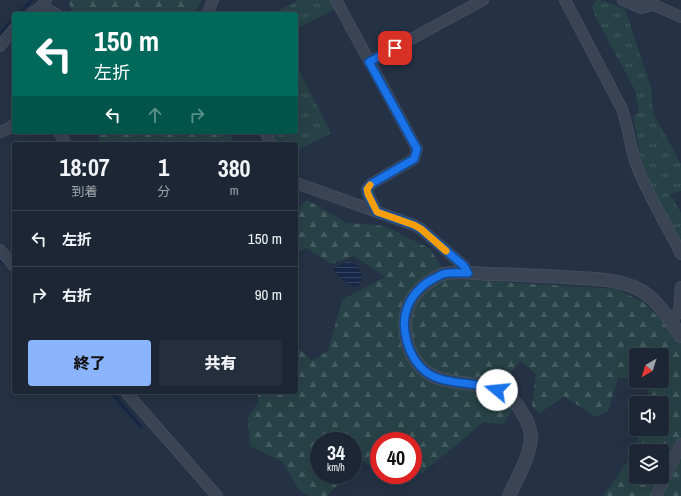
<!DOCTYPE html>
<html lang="ja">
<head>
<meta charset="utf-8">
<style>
  :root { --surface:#1c2634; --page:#252e3c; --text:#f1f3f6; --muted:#a0a5ac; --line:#3a434f; --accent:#8bb4ff }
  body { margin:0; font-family:"Archivo Narrow","Noto Sans JP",sans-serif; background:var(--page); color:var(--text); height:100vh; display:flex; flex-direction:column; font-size:15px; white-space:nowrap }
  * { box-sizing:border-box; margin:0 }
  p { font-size:13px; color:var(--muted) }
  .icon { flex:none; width:22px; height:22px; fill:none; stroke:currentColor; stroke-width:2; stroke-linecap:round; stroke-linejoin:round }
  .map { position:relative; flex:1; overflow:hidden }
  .details { position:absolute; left:12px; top:142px; width:286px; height:252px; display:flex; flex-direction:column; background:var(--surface); border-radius:4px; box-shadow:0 4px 16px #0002,0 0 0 1px var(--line) }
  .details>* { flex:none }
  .banner { position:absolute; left:12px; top:12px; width:286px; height:122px; border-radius:4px; box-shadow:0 4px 16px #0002,0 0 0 1px var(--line); background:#00695c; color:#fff; overflow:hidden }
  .needle { width:26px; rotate:219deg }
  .controls { position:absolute; left:629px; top:348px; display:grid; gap:8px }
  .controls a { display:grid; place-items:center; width:40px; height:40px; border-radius:4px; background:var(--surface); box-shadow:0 4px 16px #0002,0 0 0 1px var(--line); font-size:20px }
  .speed { position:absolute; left:310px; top:432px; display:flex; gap:8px; font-size:20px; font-weight:700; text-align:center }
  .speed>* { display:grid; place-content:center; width:52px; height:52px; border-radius:50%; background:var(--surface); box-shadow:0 4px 16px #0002,0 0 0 1px var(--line); line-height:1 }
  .speed small { font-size:10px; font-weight:400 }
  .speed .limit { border:6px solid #d22; background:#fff; color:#111 }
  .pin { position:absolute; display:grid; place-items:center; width:34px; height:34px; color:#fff; margin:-17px; border-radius:8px; box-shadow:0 2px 6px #0006 }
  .me { position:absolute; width:44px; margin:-22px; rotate:287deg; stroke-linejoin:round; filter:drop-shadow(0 0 3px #0008) }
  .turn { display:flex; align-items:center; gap:14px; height:84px; padding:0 16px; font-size:18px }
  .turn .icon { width:52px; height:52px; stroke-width:2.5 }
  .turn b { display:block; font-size:28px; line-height:34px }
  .lanes { display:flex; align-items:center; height:38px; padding:0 16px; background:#0003; justify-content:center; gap:20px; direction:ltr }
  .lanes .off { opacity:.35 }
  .eta { display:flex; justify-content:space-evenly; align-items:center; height:68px; text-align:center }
  .eta b { font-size:24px; font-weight:800; line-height:28px }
  .action { display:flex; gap:8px; margin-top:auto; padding:8px 16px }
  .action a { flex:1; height:46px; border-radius:4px; background:var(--accent); color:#111; font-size:16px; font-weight:800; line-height:46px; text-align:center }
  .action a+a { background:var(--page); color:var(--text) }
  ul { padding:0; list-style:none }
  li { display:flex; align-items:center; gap:12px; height:56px; padding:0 16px; border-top:1px solid var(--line) }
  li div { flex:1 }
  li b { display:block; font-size:15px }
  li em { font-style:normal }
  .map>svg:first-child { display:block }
  .grass { fill:url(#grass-tufts) }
  .forest { fill:url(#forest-firs); fill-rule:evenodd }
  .water { fill:url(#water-rules) }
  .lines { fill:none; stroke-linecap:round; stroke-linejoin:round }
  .stream { stroke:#162845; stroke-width:3 }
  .minor-casing { stroke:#434d5e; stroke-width:12 }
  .tertiary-casing { stroke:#434d5e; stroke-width:14 }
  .minor { stroke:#3a4455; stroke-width:10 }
  .tertiary { stroke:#3a4455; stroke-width:12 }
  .route-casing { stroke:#114b97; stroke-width:10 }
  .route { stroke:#1a73e8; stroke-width:7 }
  .slow { stroke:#f59e0b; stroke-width:7 }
</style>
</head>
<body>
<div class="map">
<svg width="681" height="496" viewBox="0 0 681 496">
  <defs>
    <pattern id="grass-tufts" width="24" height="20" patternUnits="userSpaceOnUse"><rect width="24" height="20" fill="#274246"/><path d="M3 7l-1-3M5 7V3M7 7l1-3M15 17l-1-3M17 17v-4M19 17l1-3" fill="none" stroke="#445c60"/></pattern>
    <pattern id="forest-firs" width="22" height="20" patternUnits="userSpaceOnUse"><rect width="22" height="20" fill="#274246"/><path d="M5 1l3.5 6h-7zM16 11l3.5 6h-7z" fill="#445c60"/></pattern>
    <pattern id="water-rules" width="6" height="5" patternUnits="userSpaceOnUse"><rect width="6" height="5" fill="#162845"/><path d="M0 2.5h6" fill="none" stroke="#36455f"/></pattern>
  </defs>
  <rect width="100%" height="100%" fill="#253245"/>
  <g class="grass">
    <path d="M299 0H333L337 8 296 29V14H272Z"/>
    <path d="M597 0H600L625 9 651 88 653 113 681 164V191L670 194 681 213V244L643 171 633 116 639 112 635 90 595 16 592 7Z"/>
    <path d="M296 64 331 133 296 151V144H275L268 132H296Z"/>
  </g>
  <g class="forest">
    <path d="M69 0H202L194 14H72Z"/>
    <path d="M98 132H229L234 144H99Z"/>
    <path d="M307 200 347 223 385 226 430 249 450 279 617 289 643 302 673 332 681 324V496H603L634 452 640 429H662V403H646L649 390 640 381H662V355H636V378H618L608 411 596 417 564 396 540 413 532 406 536 374 520 361 495 391 512 411 503 424 484 422 422 473H413V441H379V471L362 460 353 469V441H319V475H347L327 496H310L299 490 283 462 250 446 248 417 258 404V392H296V354L301 350 312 361 328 351 342 300 385 277 354 256 332 264 306 248 296 252V210ZM636 451H662V477H636Z"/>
  </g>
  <path class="water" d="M347 261 357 265 362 276 359 285 354 287 340 278 333 269Z"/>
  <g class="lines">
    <g class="stream">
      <path d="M18 14 32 0"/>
      <path d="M0 34 14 18"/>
      <path d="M0 259 4 264"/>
      <path d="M13 274 14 275"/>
      <path d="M111 392 141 427"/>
    </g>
    <defs>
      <g id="minor">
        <path d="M336 0 417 149 414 159 371 184 367 189 368 194 377 212"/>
        <path d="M565 0 622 109C629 129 630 149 638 169 650 198 667 226 681 254"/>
        <path d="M623 0 641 8 652 5"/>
        <path d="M643 0 681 17"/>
        <path d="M42 6 56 14"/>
        <path d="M31 14 42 6 46 0"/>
        <path d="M207 14 213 0"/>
        <path d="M0 46 14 29"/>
        <path d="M369 62 483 0"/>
        <path d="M0 132 10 128 14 124"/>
        <path d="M59 132 66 144"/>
        <path d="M265 132 271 144"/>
        <path d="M296 183 414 225 421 229 464 266 468 273"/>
        <path d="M0 250 14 266"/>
        <path d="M671 322 679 311 681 287"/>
        <path d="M126 392 217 496"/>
        <path d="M656 496 681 444"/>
      </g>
      <path id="tertiary" d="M509 496C517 478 530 457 531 437 531 430 527 420 523 414 504 379 473 388 441 379 421 374 408 354 406 335 402 309 413 290 435 278 438 276 441 274 444 274 452 271 476 273 486 274 512 274 538 276 564 277 589 279 616 278 638 289 657 298 669 320 681 336"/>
    </defs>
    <use href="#minor" class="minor-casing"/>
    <use href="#tertiary" class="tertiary-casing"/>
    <use href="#minor" class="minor"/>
    <use href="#tertiary" class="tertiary"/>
  </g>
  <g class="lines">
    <defs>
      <path id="route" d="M395 48 369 62 417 149 414 159 371 184 367 189 368 194 377 212 414 225 421 229 464 266 468 273C461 273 451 272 443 274 440 275 436 278 433 279 423 284 412 295 408 306 399 327 408 358 426 372 445 386 476 381 497 390"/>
    </defs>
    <use href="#route" class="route-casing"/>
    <use href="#route" class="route"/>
    <path class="slow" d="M370 185 367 189 368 194 377 212 414 225 421 229 446 251"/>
  </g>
</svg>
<div class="controls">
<a><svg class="needle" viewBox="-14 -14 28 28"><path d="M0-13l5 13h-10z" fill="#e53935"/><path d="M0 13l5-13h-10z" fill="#a0a5ac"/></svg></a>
<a><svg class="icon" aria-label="sound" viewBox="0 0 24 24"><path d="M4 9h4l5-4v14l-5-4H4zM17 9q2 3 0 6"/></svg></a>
<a><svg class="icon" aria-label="layers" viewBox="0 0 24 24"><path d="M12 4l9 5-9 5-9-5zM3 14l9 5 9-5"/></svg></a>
</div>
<div class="speed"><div>34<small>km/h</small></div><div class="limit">40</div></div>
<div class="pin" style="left:395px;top:48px;background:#d93025"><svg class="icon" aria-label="arrive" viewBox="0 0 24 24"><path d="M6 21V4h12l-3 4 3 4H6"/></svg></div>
<svg class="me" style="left:497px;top:390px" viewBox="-20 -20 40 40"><circle r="19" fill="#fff"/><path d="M0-13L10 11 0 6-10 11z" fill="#1a73e8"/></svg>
<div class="banner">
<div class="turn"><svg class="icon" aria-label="left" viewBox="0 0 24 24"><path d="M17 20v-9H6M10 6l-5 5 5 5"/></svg><div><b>150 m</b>左折</div></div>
<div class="lanes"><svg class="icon" aria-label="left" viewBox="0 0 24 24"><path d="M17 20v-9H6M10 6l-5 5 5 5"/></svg><svg class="icon off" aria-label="ahead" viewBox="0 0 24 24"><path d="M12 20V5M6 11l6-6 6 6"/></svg><svg class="icon off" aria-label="right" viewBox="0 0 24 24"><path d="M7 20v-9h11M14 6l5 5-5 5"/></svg></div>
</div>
<section class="details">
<div class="eta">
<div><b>18:07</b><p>到着</p></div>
<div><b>1</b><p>分</p></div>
<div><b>380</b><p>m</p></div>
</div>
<ul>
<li><svg class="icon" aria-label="left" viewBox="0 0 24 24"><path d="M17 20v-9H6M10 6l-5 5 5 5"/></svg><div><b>左折</b></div><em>150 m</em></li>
<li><svg class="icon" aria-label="right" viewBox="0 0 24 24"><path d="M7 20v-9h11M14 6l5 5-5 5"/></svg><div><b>右折</b></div><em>90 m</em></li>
</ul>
<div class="action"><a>終了</a><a>共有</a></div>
</section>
</div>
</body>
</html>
